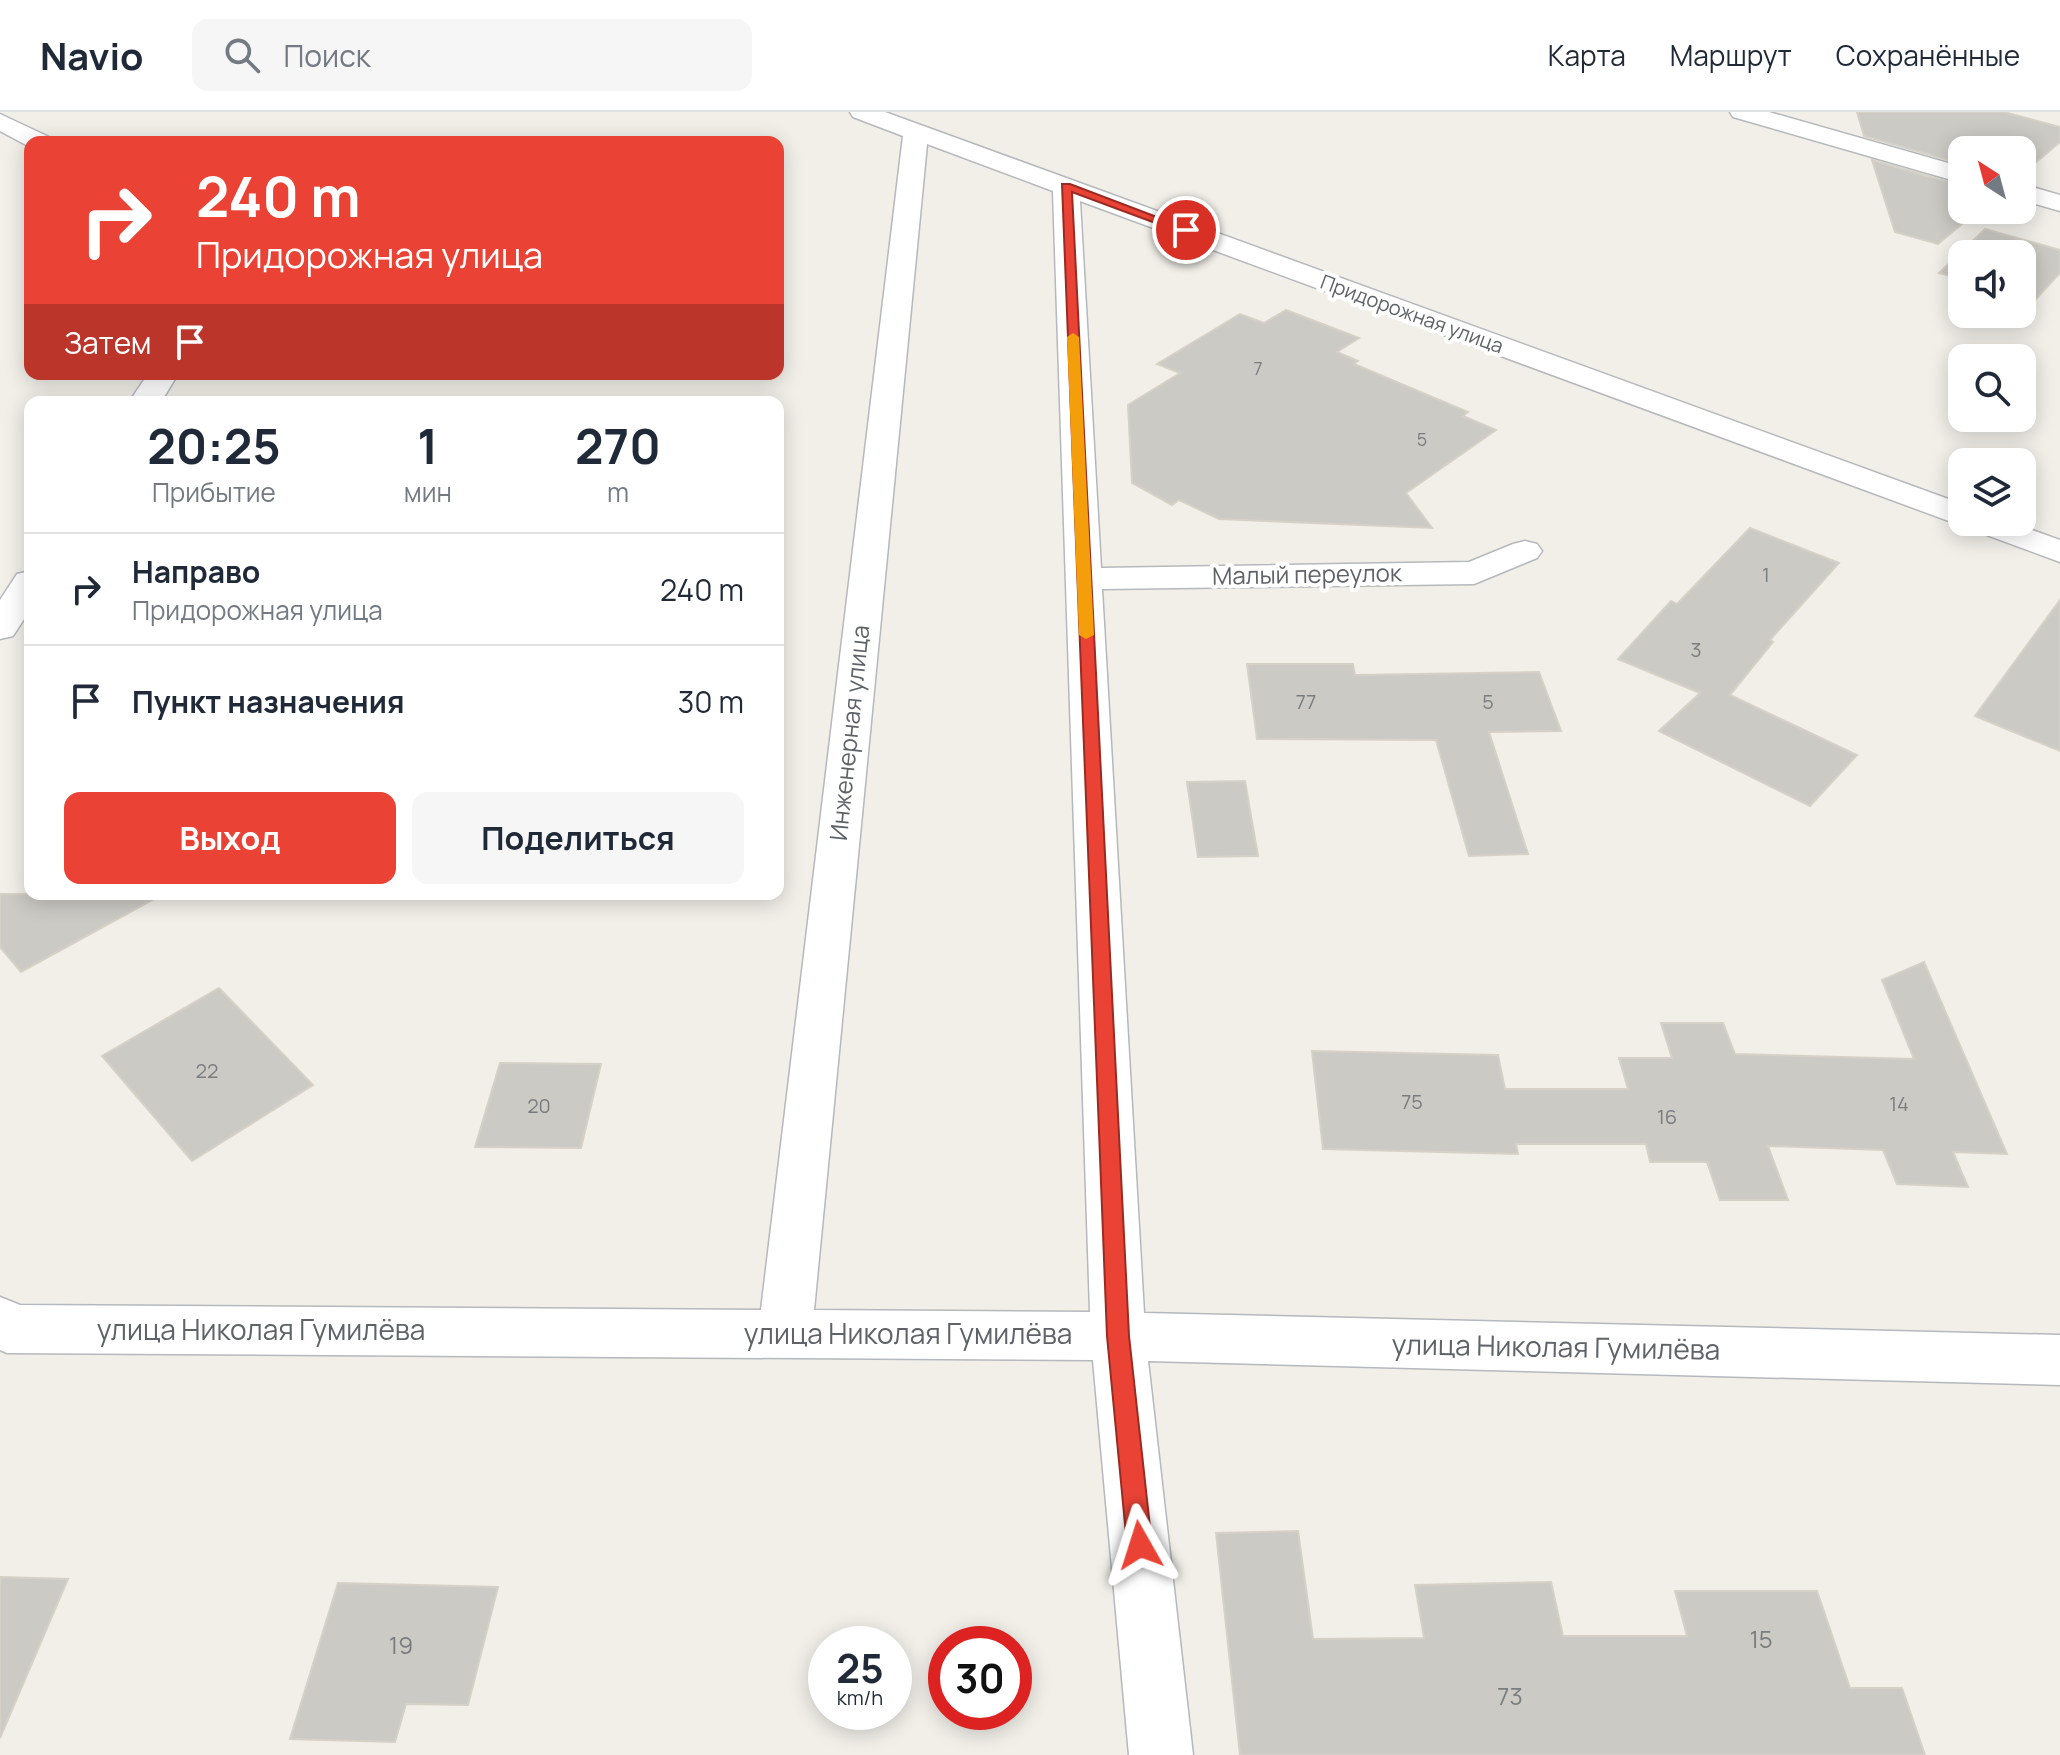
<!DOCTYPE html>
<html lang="ru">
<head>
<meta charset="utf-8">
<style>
  :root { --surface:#fff; --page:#f6f6f7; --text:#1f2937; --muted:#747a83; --line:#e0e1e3; --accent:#ea4335 }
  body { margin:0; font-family:Manrope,sans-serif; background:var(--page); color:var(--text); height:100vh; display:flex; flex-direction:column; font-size:30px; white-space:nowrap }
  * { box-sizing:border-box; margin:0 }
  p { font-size:26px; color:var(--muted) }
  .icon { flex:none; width:44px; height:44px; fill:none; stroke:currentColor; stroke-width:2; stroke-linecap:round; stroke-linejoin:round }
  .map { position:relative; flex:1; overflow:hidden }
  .sheet { position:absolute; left:24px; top:284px; width:760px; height:504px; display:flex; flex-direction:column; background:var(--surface); border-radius:16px; box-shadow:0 4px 20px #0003 }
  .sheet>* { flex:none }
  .top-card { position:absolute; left:24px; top:24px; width:760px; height:244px; border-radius:16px; box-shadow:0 4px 20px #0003; background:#ea4335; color:#fff; overflow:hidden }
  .needle { width:52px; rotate:324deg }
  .controls { position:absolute; left:1948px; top:24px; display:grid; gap:16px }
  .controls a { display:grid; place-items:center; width:88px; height:88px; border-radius:16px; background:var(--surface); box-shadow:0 4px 20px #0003; font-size:40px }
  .speed { position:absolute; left:808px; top:1514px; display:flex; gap:16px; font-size:40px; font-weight:700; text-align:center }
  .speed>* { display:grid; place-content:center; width:104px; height:104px; border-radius:50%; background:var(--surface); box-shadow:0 4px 20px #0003; line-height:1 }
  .speed small { font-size:20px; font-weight:400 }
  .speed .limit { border:12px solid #d22; background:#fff; color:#111 }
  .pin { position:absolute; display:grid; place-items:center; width:68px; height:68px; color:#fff; margin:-34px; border:4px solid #fff; border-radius:50%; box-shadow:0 2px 8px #0007 }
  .me { position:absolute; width:88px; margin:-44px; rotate:354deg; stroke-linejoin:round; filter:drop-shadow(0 0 6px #0008) }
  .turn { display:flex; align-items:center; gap:28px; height:168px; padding:0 40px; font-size:36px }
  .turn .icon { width:104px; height:104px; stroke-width:2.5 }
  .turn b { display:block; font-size:56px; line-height:68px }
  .then { display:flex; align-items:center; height:76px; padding:0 40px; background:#0003; gap:16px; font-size:30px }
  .eta { display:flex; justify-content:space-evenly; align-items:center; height:136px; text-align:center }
  .eta b { font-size:48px; font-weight:700; line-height:56px }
  .cta { display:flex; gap:16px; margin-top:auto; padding:16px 40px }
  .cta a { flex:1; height:92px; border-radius:16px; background:var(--accent); color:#fff; font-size:32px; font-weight:700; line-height:92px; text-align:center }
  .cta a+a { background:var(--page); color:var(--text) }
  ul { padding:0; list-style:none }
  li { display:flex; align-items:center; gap:24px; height:112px; padding:0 40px; border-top:2px solid var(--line) }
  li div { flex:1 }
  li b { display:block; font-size:30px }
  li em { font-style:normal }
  header { display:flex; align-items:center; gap:48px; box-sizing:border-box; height:112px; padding:0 40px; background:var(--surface); border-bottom:2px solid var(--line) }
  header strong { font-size:38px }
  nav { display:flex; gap:44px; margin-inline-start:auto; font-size:28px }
  .search { width:560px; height:72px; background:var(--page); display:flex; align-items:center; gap:20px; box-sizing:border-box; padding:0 28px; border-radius:16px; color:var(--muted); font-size:30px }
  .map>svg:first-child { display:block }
  .building { fill:#cccac5; stroke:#d6d1c6; stroke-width:2 }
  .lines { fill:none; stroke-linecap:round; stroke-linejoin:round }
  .minor-casing { stroke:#b5b8bc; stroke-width:3 }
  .minor { fill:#fff; fill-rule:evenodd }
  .route { fill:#ea4335; stroke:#982c22; stroke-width:2 }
  .slow { fill:#f59e0b }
  .labels { text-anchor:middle; stroke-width:8; stroke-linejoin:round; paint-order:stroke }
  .far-number-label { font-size:18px; fill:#7a7d7f }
  .far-street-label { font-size:20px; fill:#5f6368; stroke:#fff }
  .number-label { font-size:20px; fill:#7a7d7f }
  .street-label { font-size:24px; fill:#5f6368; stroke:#fff }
  .near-number-label { font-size:24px; fill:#7a7d7f }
  .near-street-label { font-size:28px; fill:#5f6368; stroke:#fff }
</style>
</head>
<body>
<header>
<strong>Navio</strong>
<div class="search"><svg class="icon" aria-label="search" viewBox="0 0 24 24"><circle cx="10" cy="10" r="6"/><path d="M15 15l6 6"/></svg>Поиск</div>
<nav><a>Карта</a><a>Маршрут</a><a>Сохранённые</a></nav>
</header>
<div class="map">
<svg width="2060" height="1643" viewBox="0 0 2060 1643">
  <rect width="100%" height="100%" fill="#f1efe8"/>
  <g class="building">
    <path d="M1857 0H2004L2060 15V30L2022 62V38H1962V52L1864 24Z"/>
    <path d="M1872 48 1962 74V98H1979L1938 132 1895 120Z"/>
    <path d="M1985 117 2060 138V161L2034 189 2022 185V142H1962V167L1939 161Z"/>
    <path d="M1286 198 1359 226 1337 240 1358 249 1354 252 1468 300 1463 304 1496 318 1406 381 1432 416 1219 407 1179 388 1172 393 1132 371 1128 293 1180 261 1157 252 1240 202 1264 211Z"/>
    <path d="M1750 416 1839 451 1770 528 1773 530 1730 583 1857 643 1810 694 1659 619 1700 581 1618 547 1671 489 1677 492Z"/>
    <path d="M2060 488V639L1975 604Z"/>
    <path d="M1247 552H1353L1355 563 1539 560 1561 619 1489 620 1528 742 1469 744 1436 628 1257 627Z"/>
    <path d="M1245 669 1258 744 1198 745 1187 670Z"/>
    <path d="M0 782H163L21 860 0 835Z"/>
    <path d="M1924 850 2007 1042 1953 1040 1968 1075 1897 1072 1883 1038 1768 1034 1788 1088H1720L1707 1050H1650L1646 1032H1516L1518 1042 1323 1037 1312 939 1498 943 1505 977H1628L1619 946H1672L1661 911H1723L1735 942 1914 947 1882 868Z"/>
    <path d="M219 876 313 973 192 1049 102 944Z"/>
    <path d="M500 951 601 952 581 1036 475 1035Z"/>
    <path d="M1298 1419 1313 1527 1424 1526 1415 1473 1551 1470 1563 1524H1687L1675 1479H1817L1850 1576H1902L1925 1643H1240L1216 1421Z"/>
    <path d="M0 1465 68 1467 0 1626Z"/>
    <path d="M338 1471 498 1475 468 1593 406 1592 395 1630 290 1627Z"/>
  </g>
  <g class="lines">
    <defs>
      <g id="minor">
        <path d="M850 0H885L1962 392V410H2010L2060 428V450L1080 89 1101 456 1469 450 1513 432 1525 429 1537 432 1542 439 1537 446 1474 472 1102 477 1144 1201 2060 1223V1273L1148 1249 1193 1643H1129L1093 1248 7 1241 0 1238V1185L20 1193 761 1198 903 24 853 5ZM927 32 1053 79 1090 1200 814 1198Z"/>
        <path d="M1730 0H1769L1962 55V71L1733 5Z"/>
        <path d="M0 2 49 25 52 30H30V35L0 19Z"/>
        <path d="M2022 72 2060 83V99L2022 88Z"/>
        <path d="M148 262H178L161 290H129Z"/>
        <path d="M30 459V498L13 524 0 527V488L17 462Z"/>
      </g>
    </defs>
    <use href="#minor" class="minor-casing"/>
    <use href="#minor" class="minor"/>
  </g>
  <path class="route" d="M1062 72H1070L1191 118 1182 121 1072 80 1129 1224 1152 1433 1148 1442 1140 1445 1131 1442 1127 1433 1107 1224Z"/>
  <path class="slow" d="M1073 221 1079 225 1094 523 1086 527 1079 523 1067 225Z"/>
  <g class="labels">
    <g class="far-number-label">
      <text x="1258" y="263">7</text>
      <text x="1422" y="334">5</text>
    </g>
    <g class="far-street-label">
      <text transform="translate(1412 202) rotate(20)" y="7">Придорожная улица</text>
    </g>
    <g class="number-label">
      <text x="1766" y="470">1</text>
      <text x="1696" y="545">3</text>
      <text x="1306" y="597">77</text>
      <text x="1488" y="597">5</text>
      <text x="207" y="966">22</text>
      <text x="1412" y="997">75</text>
      <text x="1899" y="999">14</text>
      <text x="539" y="1001">20</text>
      <text x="1667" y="1012">16</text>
    </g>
    <g class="street-label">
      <text transform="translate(1307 463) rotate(-1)" y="8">Малый переулок</text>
      <text transform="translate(850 621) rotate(-84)" y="8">Инженерная улица</text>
    </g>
    <g class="near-number-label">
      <text x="1761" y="1536">15</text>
      <text x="401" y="1542">19</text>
      <text x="1510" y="1593">73</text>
    </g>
    <g class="near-street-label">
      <text x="261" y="1228">улица Николая Гумилёва</text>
      <text x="908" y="1232">улица Николая Гумилёва</text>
      <text transform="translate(1556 1235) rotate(1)" y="10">улица Николая Гумилёва</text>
    </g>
  </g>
</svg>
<div class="controls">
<a><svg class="needle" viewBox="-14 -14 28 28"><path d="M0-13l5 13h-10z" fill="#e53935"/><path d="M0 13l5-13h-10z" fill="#747a83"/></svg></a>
<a><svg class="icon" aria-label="sound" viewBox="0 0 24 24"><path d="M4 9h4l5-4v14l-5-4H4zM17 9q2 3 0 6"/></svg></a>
<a><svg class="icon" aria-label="search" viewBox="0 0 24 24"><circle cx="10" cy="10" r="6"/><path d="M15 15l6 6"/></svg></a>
<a><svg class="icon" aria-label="layers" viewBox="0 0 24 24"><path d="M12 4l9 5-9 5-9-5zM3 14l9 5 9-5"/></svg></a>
</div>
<div class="speed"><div>25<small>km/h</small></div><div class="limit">30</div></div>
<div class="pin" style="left:1186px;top:118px;background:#d93025"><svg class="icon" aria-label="arrive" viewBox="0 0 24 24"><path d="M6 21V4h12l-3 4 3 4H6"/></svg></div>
<svg class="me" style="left:1140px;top:1433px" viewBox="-20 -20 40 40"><path d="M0-17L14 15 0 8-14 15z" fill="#ea4335" stroke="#fff" stroke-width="4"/></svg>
<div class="top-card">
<div class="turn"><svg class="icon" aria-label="right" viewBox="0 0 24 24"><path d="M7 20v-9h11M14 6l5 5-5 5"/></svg><div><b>240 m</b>Придорожная улица</div></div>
<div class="then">Затем<svg class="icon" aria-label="arrive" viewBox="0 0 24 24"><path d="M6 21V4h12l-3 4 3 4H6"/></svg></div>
</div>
<section class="sheet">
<div class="eta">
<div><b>20:25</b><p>Прибытие</p></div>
<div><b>1</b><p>мин</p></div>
<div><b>270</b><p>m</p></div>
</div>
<ul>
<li><svg class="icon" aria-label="right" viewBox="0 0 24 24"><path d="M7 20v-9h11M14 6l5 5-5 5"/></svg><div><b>Направо</b><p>Придорожная улица</p></div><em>240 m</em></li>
<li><svg class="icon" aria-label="arrive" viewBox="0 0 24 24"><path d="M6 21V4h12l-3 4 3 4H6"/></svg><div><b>Пункт назначения</b></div><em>30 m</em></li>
</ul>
<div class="cta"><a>Выход</a><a>Поделиться</a></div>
</section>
</div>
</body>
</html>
